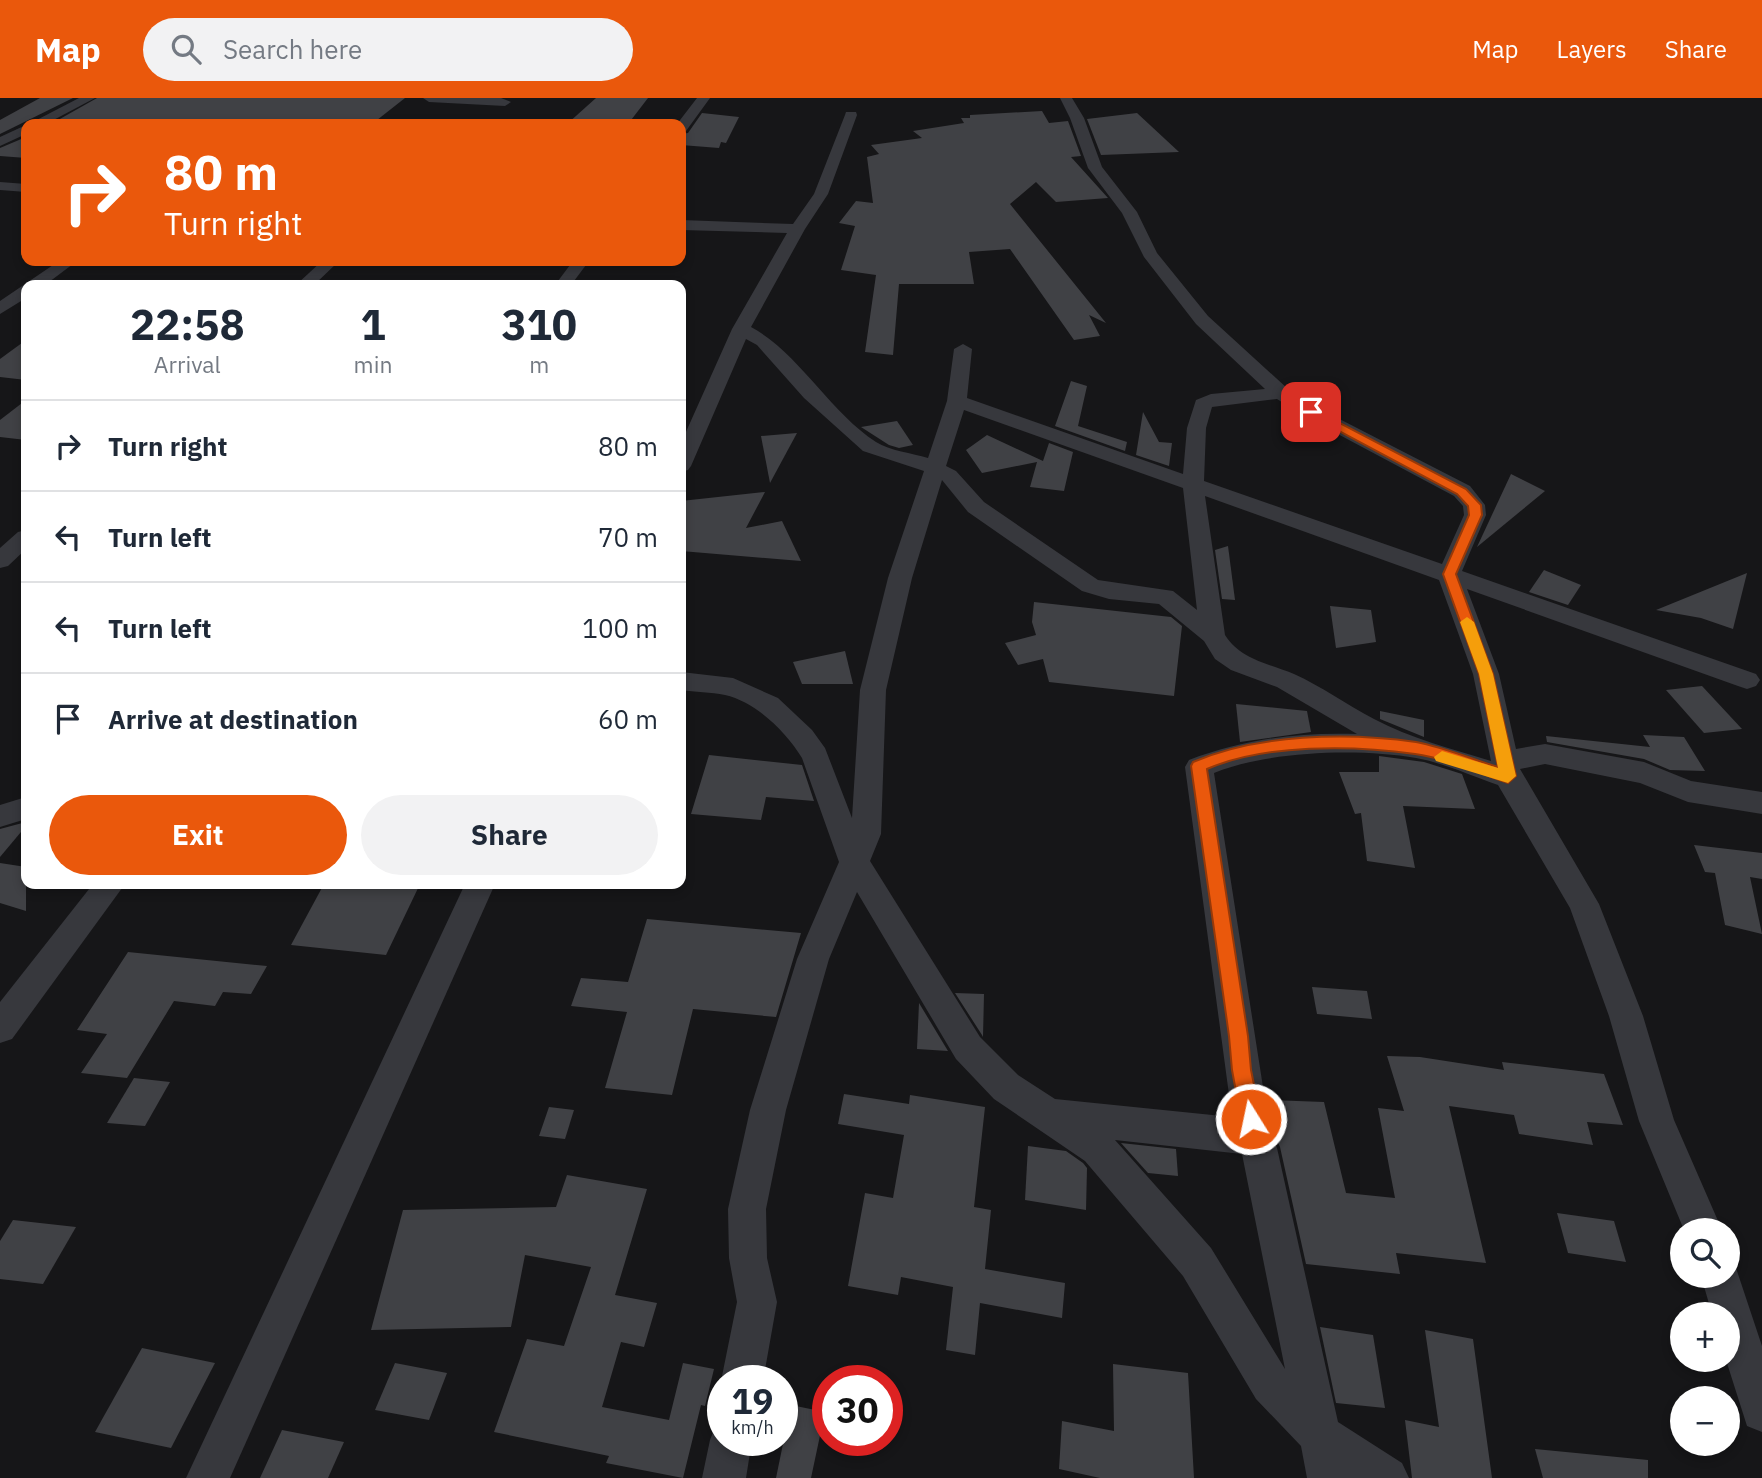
<!DOCTYPE html>
<html lang="en">
<head>
<meta charset="utf-8">
<style>
  :root { --surface:#fff; --page:#f2f2f3; --text:#1f2937; --muted:#747a83; --line:#e0e1e3; --accent:#ea580c }
  body { margin:0; font-family:"IBM Plex Sans",sans-serif; background:var(--page); color:var(--text); height:100vh; display:flex; flex-direction:column; font-size:26px; white-space:nowrap }
  * { box-sizing:border-box; margin:0 }
  p { font-size:23px; color:var(--muted) }
  .icon { flex:none; width:38px; height:38px; fill:none; stroke:currentColor; stroke-width:2; stroke-linecap:round; stroke-linejoin:round }
  .map { position:relative; flex:1; overflow:hidden }
  .details { position:absolute; left:21px; top:182px; width:665px; height:609px; display:flex; flex-direction:column; background:var(--surface); border-radius:14px; box-shadow:0 4px 10px #0003 }
  .details>* { flex:none }
  .top-card { position:absolute; left:21px; top:21px; width:665px; height:147px; border-radius:14px; box-shadow:0 4px 10px #0003; background:#ea580c; color:#fff; overflow:hidden }
  .tools { position:absolute; left:1670px; top:1120px; display:grid; gap:14px }
  .tools a { display:grid; place-items:center; width:70px; height:70px; border-radius:50%; background:var(--surface); box-shadow:0 4px 10px #0003; font-size:35px }
  .speed { position:absolute; left:707px; top:1267px; display:flex; gap:14px; font-size:35px; font-weight:700; text-align:center }
  .speed>* { display:grid; place-content:center; width:91px; height:91px; border-radius:50%; background:var(--surface); box-shadow:0 4px 10px #0003; line-height:1 }
  .speed small { font-size:18px; font-weight:400 }
  .speed .limit { border:10px solid #d22; background:#fff; color:#111 }
  .pin { position:absolute; display:grid; place-items:center; width:60px; height:60px; color:#fff; margin:-30px; border-radius:14px; box-shadow:0 4px 10px #0006 }
  .me { position:absolute; width:77px; margin:-38px; rotate:350deg; stroke-linejoin:round; filter:drop-shadow(0 0 5px #0008) }
  .turn { display:flex; align-items:center; gap:24px; height:147px; padding:0 28px; font-size:32px }
  .turn .icon { width:91px; height:91px; stroke-width:2.5 }
  .turn b { display:block; font-size:49px; line-height:60px }
  .eta { display:flex; justify-content:space-evenly; align-items:center; height:119px; text-align:center }
  .eta b { font-size:42px; font-weight:700; line-height:49px }
  .action { display:flex; gap:14px; margin-top:auto; padding:14px 28px }
  .action a { flex:1; height:80px; border-radius:42px; background:var(--accent); color:#fff; font-size:28px; font-weight:700; line-height:80px; text-align:center }
  .action a+a { background:var(--page); color:var(--text) }
  ul { padding:0; list-style:none }
  li { display:flex; align-items:center; gap:21px; height:91px; padding:0 28px; border-top:2px solid var(--line) }
  li div { flex:1 }
  li b { display:block; font-size:26px }
  li em { font-style:normal }
  header { display:flex; align-items:center; gap:42px; box-sizing:border-box; height:98px; padding:0 35px; background:var(--accent); color:#fff }
  header strong { font-size:33px }
  nav { display:flex; gap:38px; margin-inline-start:auto; font-size:24px }
  .search { width:490px; height:63px; background:var(--page); display:flex; align-items:center; gap:18px; box-sizing:border-box; padding:0 24px; border-radius:38px; color:var(--muted); font-size:26px }
  .map>svg:first-child { display:block }
  .building { fill:#404145 }
  .lines { fill:none; stroke-linecap:round; stroke-linejoin:round }
  .minor { fill:#37383d; fill-rule:evenodd }
  .route { fill:#ea580c; stroke:#983908; stroke-width:2 }
  .slow { fill:#f59e0b }
</style>
</head>
<body>
<header>
<strong>Map</strong>
<div class="search"><svg class="icon" aria-label="search" viewBox="0 0 24 24"><circle cx="10" cy="10" r="6"/><path d="M15 15l6 6"/></svg>Search here</div>
<nav><a>Map</a><a>Layers</a><a>Share</a></nav>
</header>
<div class="map">
<svg width="1762" height="1380" viewBox="0 0 1762 1380">
  <rect width="100%" height="100%" fill="#161618"/>
  <g class="building">
    <path d="M40 0H73L0 36V22Z"/>
    <path d="M97 0H405L372 26H51Z"/>
    <path d="M596 0H648L628 26H567Z"/>
    <path d="M1042 13 1049 25 1068 23 1081 58 1071 59 1108 100 1056 104 1036 84 1010 106 1106 225 1089 217 1100 238 1074 242 1010 151 969 154 974 186H899L893 257 865 254 876 177 841 172 855 128 839 125 856 103 873 105 867 59 879 56 871 47 922 40 913 33 964 25 961 20H970V17Z"/>
    <path d="M702 15 739 19 726 45 721 44 719 50 681 47V36L688 35Z"/>
    <path d="M1137 15 1179 54 1101 57 1087 21Z"/>
    <path d="M26 39V60L0 58V50Z"/>
    <path d="M26 242V282L0 279V261Z"/>
    <path d="M1071 283 1087 288 1078 328 1127 344 1125 353 1055 328Z"/>
    <path d="M26 302V342L0 339V322Z"/>
    <path d="M1143 314 1159 344 1172 345 1169 368 1136 357Z"/>
    <path d="M897 323 913 347 899 350 889 347 861 329Z"/>
    <path d="M797 335 770 385 761 338Z"/>
    <path d="M987 337 1043 363 1049 345 1073 354 1064 393 1030 389 1037 364 982 375 966 352Z"/>
    <path d="M1511 376 1545 393 1477 449Z"/>
    <path d="M765 394 746 430 782 423 801 463 681 453V403Z"/>
    <path d="M1228 448 1235 502 1222 501 1215 452Z"/>
    <path d="M1544 472 1581 487 1568 507 1529 494Z"/>
    <path d="M1747 475 1733 531 1701 520 1656 512Z"/>
    <path d="M1034 504 1171 519 1182 528 1174 598 1049 584 1043 561 1018 567 1005 545 1036 537 1032 524Z"/>
    <path d="M1330 508 1371 512 1376 544 1336 550Z"/>
    <path d="M845 553 853 586H802L793 564Z"/>
    <path d="M1702 588 1742 631 1704 635 1666 592Z"/>
    <path d="M1236 606 1307 613 1311 634 1240 644Z"/>
    <path d="M1380 613 1424 622V639L1380 621Z"/>
    <path d="M1643 637 1684 639 1705 673 1670 672 1644 661 1547 644 1546 638 1650 649Z"/>
    <path d="M709 657 802 667 814 703 766 699 761 722 691 716Z"/>
    <path d="M1379 658 1424 664 1462 676 1475 711 1403 708 1415 770 1367 763 1361 715 1355 716 1339 674H1379Z"/>
    <path d="M26 724V728L0 759V731Z"/>
    <path d="M1694 747 1762 755V781L1750 779 1762 836 1725 827 1715 775 1705 774Z"/>
    <path d="M0 765 26 769V813L0 805Z"/>
    <path d="M324 786H420L386 857 291 847Z"/>
    <path d="M647 821 801 835 776 919 693 911 672 997 605 990 627 914 571 908 581 880 628 884Z"/>
    <path d="M128 854 267 868 251 896 223 894 215 908 174 903 127 980 81 975 107 936 77 932Z"/>
    <path d="M1312 889 1367 893 1372 921 1317 916Z"/>
    <path d="M955 895 984 896 983 939 982 937Z"/>
    <path d="M919 905 948 953 917 951Z"/>
    <path d="M1387 958 1420 959 1504 972 1502 964 1604 976 1623 1027 1587 1024 1593 1047 1519 1036 1514 1017 1449 1008 1486 1165 1396 1155 1400 1176 1306 1166 1280 1049 1273 1033 1268 1002 1324 1004 1346 1095 1395 1100 1378 1010 1404 1013Z"/>
    <path d="M134 980 170 984 145 1028 107 1025Z"/>
    <path d="M844 996 909 1006 910 997 985 1009 974 1109 991 1112 985 1171 1065 1185 1062 1220 980 1205 975 1257 946 1252 953 1189 901 1179 898 1197 848 1188 865 1095 893 1100 904 1037 838 1026Z"/>
    <path d="M549 1009 574 1012 565 1041 539 1038Z"/>
    <path d="M1121 1045 1176 1051 1178 1078 1148 1075Z"/>
    <path d="M1028 1048 1066 1053 1083 1065 1087 1070 1086 1112 1025 1102Z"/>
    <path d="M567 1077 647 1091 615 1197 657 1205 644 1249 621 1244 602 1309 669 1322 683 1265 714 1271 705 1308 701 1307 683 1380 606 1365 609 1358 494 1334 527 1241 564 1248 591 1169 525 1157 511 1229 371 1232 403 1112 556 1109Z"/>
    <path d="M1557 1115 1614 1123 1626 1164 1568 1155Z"/>
    <path d="M13 1122 76 1129 43 1186 0 1181V1143Z"/>
    <path d="M1320 1229 1373 1237 1385 1310 1336 1305Z"/>
    <path d="M1425 1232 1473 1241 1492 1380H1412L1405 1322 1439 1329Z"/>
    <path d="M142 1250 215 1265 171 1350 95 1334Z"/>
    <path d="M395 1265 447 1275 429 1322 375 1312Z"/>
    <path d="M1113 1266 1188 1275 1194 1380H1100L1059 1371 1062 1323 1114 1333Z"/>
    <path d="M791 1307 825 1314 811 1380H776Z"/>
    <path d="M282 1332 344 1344 328 1380H260Z"/>
    <path d="M1535 1351 1648 1362V1380H1543Z"/>
  </g>
  <g class="lines">
    <g class="minor">
      <path d="M79 0H95L46 26H29Z"/>
      <path d="M423 0H501L511 4 505 8 429 4Z"/>
      <path d="M697 0H710L686 33 681 34V26H677Z"/>
      <path d="M1060 0H1072L1084 20 1102 69 1137 114 1157 155 1208 218 1288 291 1318 310 1470 388 1485 407 1486 417 1462 473 1756 576 1760 582 1756 588 1747 591 1738 588 1467 491 1499 576 1516 651 1545 646 1644 664 1691 683 1762 694V716L1688 704 1640 685 1545 666 1520 671 1599 806 1643 918 1674 1022 1722 1132H1684L1639 1023 1609 918 1570 810 1498 687C1472 678 1444 665 1416 660 1358 650 1268 653 1214 675L1270 1034 1277 1050 1338 1324 1402 1365 1409 1380H1307L1301 1348 1256 1301 1183 1178 1085 1063 994 1001 956 961 857 794 829 861 786 1012 766 1111 767 1160 777 1204 763 1283H723V1286L721 1283 737 1204 729 1160 728 1111 750 1012 797 861 839 764 802 660C786 634 756 604 725 597 711 594 695 594 681 592V574L733 580 778 600 812 632 825 650 852 720 860 592 888 480 924 373 863 353 804 300 757 247 746 241 691 368 688 372 681 374V345L732 231 787 135 681 132V122L793 126 814 96 845 17 846 14H856L857 17 828 96 805 131 751 229C799 255 829 313 876 344 890 353 912 355 928 360L947 303 954 251 963 246 972 251 967 300 1183 376 1187 330 1196 302 1211 296 1265 291 1196 226 1144 159 1122 115 1088 70 1070 20ZM1277 301 1304 318 1454 398 1463 408 1464 417 1442 466 1204 383 1206 330 1212 309ZM964 312 1183 390 1197 512 1173 493 1098 482 984 404 956 373 946 368ZM942 382 968 414 1082 493 1109 501 1159 506 1204 543 1215 561 1231 572 1277 589 1357 636C1298 634 1245 641 1189 662L1185 669 1232 1019 1055 1001 1018 977 980 939 870 763 881 736 886 592 912 480ZM1205 398 1439 482 1473 576 1491 663C1452 651 1410 640 1374 621 1347 607 1321 588 1294 576 1268 565 1241 562 1225 537ZM1115 1042 1242 1056 1285 1271 1211 1150Z"/>
      <path d="M26 27V36L0 48V39Z"/>
      <path d="M0 84 26 86V94L0 92Z"/>
      <path d="M59 163H77L45 187H26V200L0 216V203Z"/>
      <path d="M322 163H339L314 187H296Z"/>
      <path d="M573 163H589L571 187H555Z"/>
      <path d="M26 432V451L8 468 0 470V450L18 434Z"/>
      <path d="M26 699V721L0 729V707Z"/>
      <path d="M93 786H125L12 941 0 945V904Z"/>
      <path d="M465 786H495L230 1380H186Z"/>
      <path d="M1727 1162 1734 1164 1762 1248V1334L1747 1328 1726 1262 1727 1216H1712L1701 1178H1727Z"/>
      <path d="M723 1324V1342H752L746 1380H702L710 1342 716 1327Z"/>
    </g>
  </g>
  <path class="route" d="M1307 312H1315L1466 391 1481 407 1482 417 1456 476 1493 576 1516 678 1508 685C1478 675 1446 660 1415 656 1352 647 1265 646 1207 671L1248 938 1251 972 1261 1021 1259 1028 1251 1030 1244 1028 1241 1021 1232 972 1229 938 1191 668 1193 664C1257 636 1347 634 1416 644 1443 649 1472 661 1498 669L1479 576 1443 476 1469 417 1468 408 1457 396 1307 316Z"/>
  <path class="slow" d="M1467 519 1474 524 1493 576 1516 678 1508 685 1436 663 1434 659 1442 653 1498 670 1479 576 1460 524Z"/>
</svg>
<div class="tools">
<a><svg class="icon" aria-label="search" viewBox="0 0 24 24"><circle cx="10" cy="10" r="6"/><path d="M15 15l6 6"/></svg></a>
<a>+</a>
<a>−</a>
</div>
<div class="speed"><div>19<small>km/h</small></div><div class="limit">30</div></div>
<div class="pin" style="left:1311px;top:314px;background:#d93025"><svg class="icon" aria-label="arrive" viewBox="0 0 24 24"><path d="M6 21V4h12l-3 4 3 4H6"/></svg></div>
<svg class="me" style="left:1251px;top:1021px" viewBox="-20 -20 40 40"><circle r="17" fill="#ea580c" stroke="#fff" stroke-width="3"/><path d="M0-11L8 9 0 5-8 9z" fill="#fff"/></svg>
<div class="top-card">
<div class="turn"><svg class="icon" aria-label="right" viewBox="0 0 24 24"><path d="M7 20v-9h11M14 6l5 5-5 5"/></svg><div><b>80 m</b>Turn right</div></div>
</div>
<section class="details">
<div class="eta">
<div><b>22:58</b><p>Arrival</p></div>
<div><b>1</b><p>min</p></div>
<div><b>310</b><p>m</p></div>
</div>
<ul>
<li><svg class="icon" aria-label="right" viewBox="0 0 24 24"><path d="M7 20v-9h11M14 6l5 5-5 5"/></svg><div><b>Turn right</b></div><em>80 m</em></li>
<li><svg class="icon" aria-label="left" viewBox="0 0 24 24"><path d="M17 20v-9H6M10 6l-5 5 5 5"/></svg><div><b>Turn left</b></div><em>70 m</em></li>
<li><svg class="icon" aria-label="left" viewBox="0 0 24 24"><path d="M17 20v-9H6M10 6l-5 5 5 5"/></svg><div><b>Turn left</b></div><em>100 m</em></li>
<li><svg class="icon" aria-label="arrive" viewBox="0 0 24 24"><path d="M6 21V4h12l-3 4 3 4H6"/></svg><div><b>Arrive at destination</b></div><em>60 m</em></li>
</ul>
<div class="action"><a>Exit</a><a>Share</a></div>
</section>
</div>
</body>
</html>
